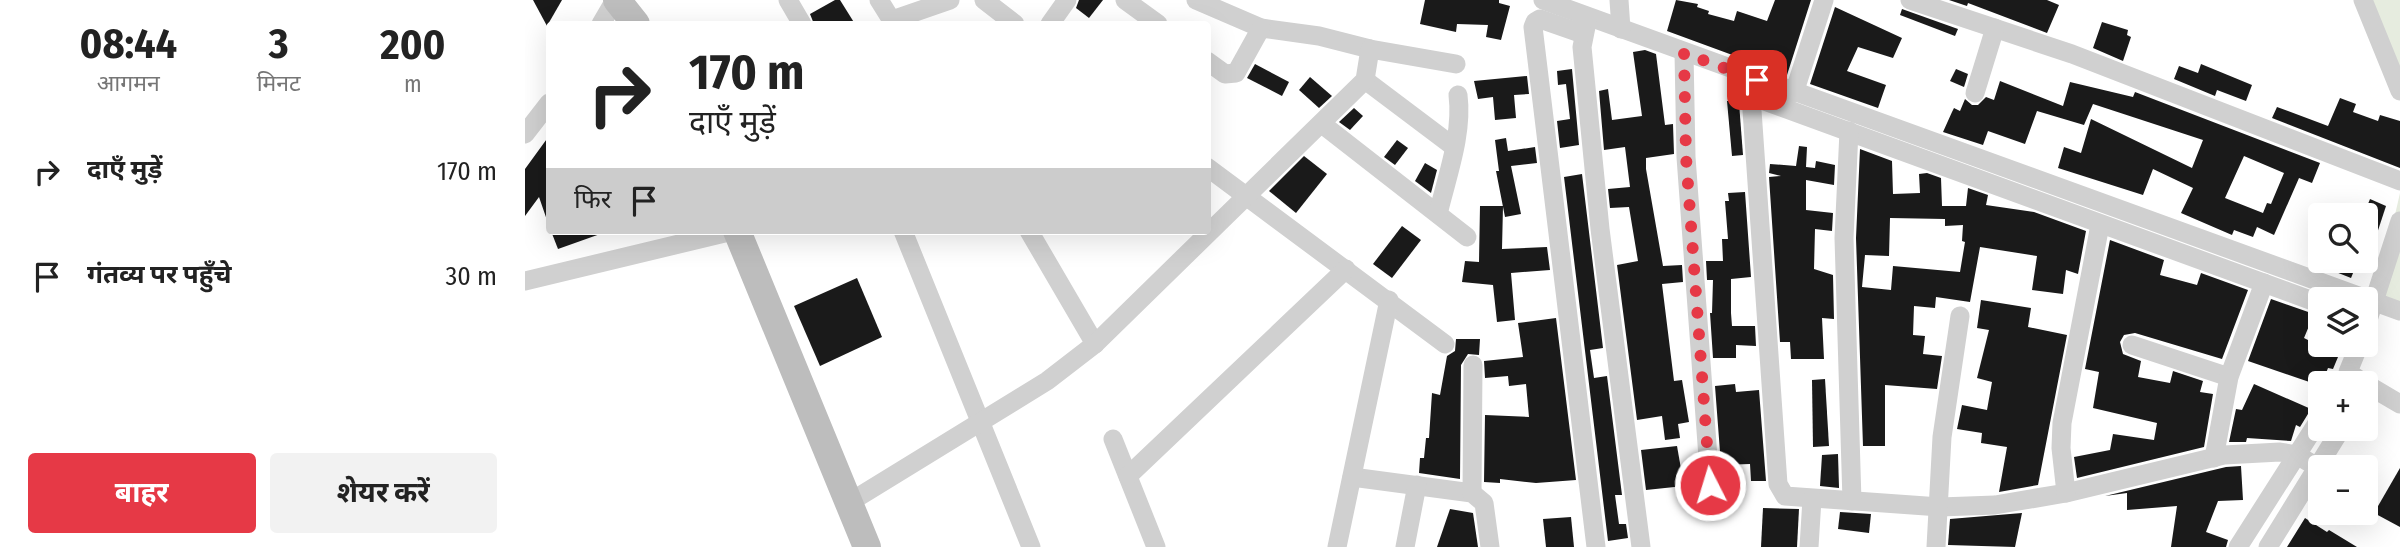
<!DOCTYPE html>
<html lang="hi">
<head>
<meta charset="utf-8">
<style>
  :root { --surface:#fff; --page:#f2f2f2; --text:#222; --muted:#767676; --accent:#e63946 }
  body { margin:0; font-family:"Fira Sans Condensed","Noto Sans Devanagari",sans-serif; background:var(--page); color:var(--text); height:100vh; display:flex; flex-direction:column; font-size:26px; white-space:nowrap }
  * { box-sizing:border-box; margin:0 }
  p { font-size:23px; color:var(--muted) }
  .icon { flex:none; width:38px; height:38px; fill:none; stroke:currentColor; stroke-width:2; stroke-linecap:round; stroke-linejoin:round }
  .map { position:relative; flex:1; overflow:hidden }
  .details { display:flex; flex-direction:column; background:var(--surface); width:525px }
  .details>* { flex:none }
  .banner { position:absolute; left:21px; top:21px; width:665px; height:214px; border-radius:7px; box-shadow:0 7px 28px #0002; background:#fff; color:var(--text); overflow:hidden }
  .tools { position:absolute; left:1783px; top:203px; display:grid; gap:14px }
  .tools a { display:grid; place-items:center; width:70px; height:70px; border-radius:7px; background:var(--surface); box-shadow:0 7px 28px #0002; font-size:35px }
  .pin { position:absolute; display:grid; place-items:center; width:60px; height:60px; color:#fff; margin:-30px; border-radius:14px; box-shadow:0 4px 10px #0006 }
  .me { position:absolute; width:77px; margin:-38px; rotate:355deg; stroke-linejoin:round; filter:drop-shadow(0 0 5px #0008) }
  .turn { display:flex; align-items:center; gap:24px; height:147px; padding:0 28px; font-size:32px }
  .turn .icon { width:91px; height:91px; stroke-width:2.5 }
  .turn b { display:block; font-size:49px; line-height:60px }
  .then { display:flex; align-items:center; height:66px; padding:0 28px; background:#0003; gap:14px; font-size:26px }
  .eta { display:flex; justify-content:space-evenly; align-items:center; height:119px; text-align:center }
  .eta b { font-size:42px; font-weight:700; line-height:49px }
  .cta { display:flex; gap:14px; margin-top:auto; padding:14px 28px }
  .cta a { flex:1; height:80px; border-radius:7px; background:var(--accent); color:#fff; font-size:28px; font-weight:700; line-height:80px; text-align:center }
  .cta a+a { background:var(--page); color:var(--text) }
  ul { padding:0; list-style:none }
  li { display:flex; align-items:center; gap:21px; height:105px; padding:0 28px }
  li div { flex:1 }
  li b { display:block; font-size:26px }
  li em { font-style:normal }
  main { display:flex; flex:1; min-height:0 }
  .map>svg:first-child { display:block }
  .green { fill:#e6ecdf }
  .building { fill:#1a1a1a; fill-rule:evenodd }
  .lines { fill:none; stroke-linecap:round; stroke-linejoin:round }
  .street { stroke:#d0d0d0; stroke-width:19 }
  .secondary { stroke:#bdbdbd; stroke-width:28 }
  .route { stroke:#e63946; stroke-width:12; stroke-dasharray:0 21.6 }
</style>
</head>
<body>
<main>
<section class="details">
<div class="eta">
<div><b>08:44</b><p>आगमन</p></div>
<div><b>3</b><p>मिनट</p></div>
<div><b>200</b><p>m</p></div>
</div>
<ul>
<li><svg class="icon" aria-label="right" viewBox="0 0 24 24"><path d="M7 20v-9h11M14 6l5 5-5 5"/></svg><div><b>दाएँ मुड़ें</b></div><em>170 m</em></li>
<li><svg class="icon" aria-label="arrive" viewBox="0 0 24 24"><path d="M6 21V4h12l-3 4 3 4H6"/></svg><div><b>गंतव्य पर पहुँचे</b></div><em>30 m</em></li>
</ul>
<div class="cta"><a>बाहर</a><a>शेयर करें</a></div>
</section>
<div class="map">
<svg width="1875" height="547" viewBox="0 0 1875 547">
  <rect width="100%" height="100%" fill="#fff"/>
  <g class="green">
    <path d="M1838 0H1875V91Z"/>
    <path d="M1875 193V311L1850 302Z"/>
  </g>
  <g class="building">
    <path d="M8 0H37L22 26Z"/>
    <path d="M310 0H315L330 24H289L285 14Z"/>
    <path d="M554 0H578L564 18 551 8Z"/>
    <path d="M900 0H974V3L985 6 976 40 961 37 963 25 932 24 931 32 895 24Z"/>
    <path d="M1151 0 1173 4 1172 7 1184 11 1183 14 1209 21 1212 11 1242 21 1250 0H1286L1262 75 1142 31Z"/>
    <path d="M1424 0H1522L1534 5 1522 33 1443 3 1442 6Z"/>
    <path d="M1310 7 1377 38 1368 58 1333 47 1322 71 1361 85 1353 108 1285 84Z"/>
    <path d="M1377 9 1433 29 1430 36 1375 15Z"/>
    <path d="M1577 22 1603 30 1602 35 1606 37 1598 61 1568 48Z"/>
    <path d="M1120 50 1131 54 1140 125 1148 124 1149 154 1121 158V169L1138 266 1157 265 1158 282 1137 284 1149 381 1157 380 1164 422 1153 424 1155 438 1140 440 1137 416 1112 420 1092 265 1113 261 1104 207 1085 208 1083 189 1105 187 1100 147 1079 150 1074 91 1083 89 1087 120 1117 116 1108 52Z"/>
    <path d="M730 64 764 82 757 96 722 78Z"/>
    <path d="M1676 64 1727 85 1721 101 1692 90 1690 96 1649 79 1654 66 1673 73Z"/>
    <path d="M1047 69 1054 145 1035 148 1032 121 1045 119 1041 84 1033 85 1032 71Z"/>
    <path d="M1431 69 1443 74 1439 87 1425 81Z"/>
    <path d="M1002 76 1004 94 989 95 991 118 970 120 968 97 953 99 949 81Z"/>
    <path d="M785 77 807 96 794 108 774 90Z"/>
    <path d="M1475 81 1538 106 1545 82 1608 97 1610 92 1795 163 1787 183 1774 178 1749 235 1732 227 1728 237 1709 230 1707 235 1656 213 1668 188 1628 169 1618 195 1533 168 1539 147 1556 153 1566 119 1667 168 1678 140 1568 104 1559 125 1512 111 1500 144 1463 131 1458 145 1418 132 1427 112 1429 108 1435 111 1440 99 1447 105H1453L1461 97 1469 100ZM1719 156 1759 173 1746 204 1742 203 1738 213 1700 198Z"/>
    <path d="M1815 98 1831 104 1828 112 1853 121 1855 115 1875 121V168L1747 118 1752 107 1803 126Z"/>
    <path d="M1211 100 1214 103 1218 155 1207 156 1202 101Z"/>
    <path d="M829 108 838 116 825 130 814 122Z"/>
    <path d="M24 136V222L23 223 14 197 0 216V169Z"/>
    <path d="M981 138 983 151 1010 147 1012 163 986 166 996 214 980 217 971 171H974L970 140Z"/>
    <path d="M872 140 883 148 870 165 859 157Z"/>
    <path d="M1274 146 1282 147 1281 167 1290 168 1291 161 1310 165 1309 185 1281 180V210L1308 213 1307 231 1290 229 1289 269 1308 275 1309 319 1297 318 1299 359H1266L1265 342H1255L1244 177 1256 176 1244 173 1245 164 1271 166Z"/>
    <path d="M1335 149 1367 161 1368 194 1395 193 1394 174 1402 173 1416 178 1417 206H1441L1443 188 1463 195 1461 205 1509 212 1561 231 1553 274 1541 270 1538 294 1507 290 1512 256 1455 247 1445 302 1411 297 1410 308 1389 306 1388 335 1400 336 1398 354 1417 356 1412 389 1360 385V446H1338L1331 238ZM1365 218 1420 219V226L1438 225 1437 241 1440 242 1435 272 1368 266 1366 290 1337 287 1340 255 1364 256Z"/>
    <path d="M779 156 802 174 771 213 744 191Z"/>
    <path d="M900 163 912 170 906 193 890 181Z"/>
    <path d="M1057 174 1078 348 1065 350 1069 378 1082 376 1097 495H1090L1094 524H1101L1103 538 1083 541 1039 177Z"/>
    <path d="M1220 192 1226 277 1206 279V313L1207 326H1230L1231 346 1211 345V358H1188L1185 313H1187L1188 280H1182L1181 261H1198L1197 239H1203L1200 201H1204L1203 193Z"/>
    <path d="M1845 199 1861 206 1842 264 1841 209Z"/>
    <path d="M955 206H978L977 249 1022 247 1025 270 986 273 990 320 972 322 968 285 937 282 940 261 954 262Z"/>
    <path d="M877 226 896 240 867 278 848 264Z"/>
    <path d="M26 231H77L78 233 33 249Z"/>
    <path d="M1585 240 1639 260 1635 275 1672 285 1676 273 1723 290 1697 359 1610 333 1599 335 1595 342 1598 354 1616 361 1613 377 1645 383 1648 371 1678 381 1675 392 1688 394 1679 447 1552 478 1549 457 1585 450 1588 434 1629 440 1632 423 1568 408 1574 372 1560 369Z"/>
    <path d="M1783 261H1833L1826 278Z"/>
    <path d="M332 278 357 337 295 366 269 306Z"/>
    <path d="M1746 299 1789 314 1779 338 1793 345H1818L1808 369 1803 368 1796 386 1723 361Z"/>
    <path d="M1456 300 1506 308 1503 327 1542 335 1513 485 1474 492 1482 447 1456 443 1457 433 1432 429 1437 405 1462 410 1467 382 1452 378 1464 330 1452 328Z"/>
    <path d="M1031 318 1051 480 1011 483 975 479V483L959 482 960 415 1004 417 1001 384 984 386 983 376 960 378 959 361 998 357 993 323Z"/>
    <path d="M931 339H955L954 355 943 354 936 365 935 479 894 473 895 458H899L901 438H904L907 393 915 395 922 356 930 351Z"/>
    <path d="M1300 379 1304 446 1288 447 1287 380Z"/>
    <path d="M1210 384 1211 392 1234 390 1241 481H1226L1225 464 1196 465 1190 386Z"/>
    <path d="M1729 384 1786 409 1775 427 1771 425 1766 441 1722 438 1721 442H1704L1711 409 1717 410Z"/>
    <path d="M1152 446 1159 486 1121 490 1116 450Z"/>
    <path d="M1313 454 1314 488 1295 486 1297 455Z"/>
    <path d="M1716 466 1718 500 1693 501 1681 532 1703 540 1701 547H1646L1652 506 1602 510V493L1580 496 1701 467Z"/>
    <path d="M1875 468V527L1849 513Z"/>
    <path d="M1238 508 1274 509 1272 547H1236Z"/>
    <path d="M925 509 948 513 953 547H912Z"/>
    <path d="M1315 512 1346 514 1344 533 1313 529Z"/>
    <path d="M1497 513 1490 547 1423 545 1425 519Z"/>
    <path d="M1046 517 1049 547H1021L1018 519Z"/>
    <path d="M1780 518 1802 532 1804 530 1832 547H1762Z"/>
  </g>
  <g class="lines">
    <g class="street">
      <path d="M263 0 277 24"/>
      <path d="M354 0 364 16 370 19 425 0"/>
      <path d="M459 0 490 24"/>
      <path d="M600 0 633 24"/>
      <path d="M671 0 736 28 794 36 845 49"/>
      <path d="M1018 0 1875 311"/>
      <path d="M1094 0 1096 29"/>
      <path d="M1385 0 1547 54 1875 181"/>
      <path d="M1838 0 1875 91"/>
      <path d="M1062 22 1057 47 1075 229 1116 547"/>
      <path d="M76 24 90 0"/>
      <path d="M525 24 542 0"/>
      <path d="M1058 34 1015 19 1010 22 1008 27 1071 547"/>
      <path d="M1159 53 1161 157 1185 485"/>
      <path d="M682 61 700 74 711 73 736 28"/>
      <path d="M840 80 929 147"/>
      <path d="M1216 89 1226 96 1796 304"/>
      <path d="M1269 93 1299 0"/>
      <path d="M1450 93 1470 28"/>
      <path d="M1226 96 1253 484 1260 496 1415 507 1470 505 1541 493 1699 455 1755 452 1772 455 1792 467"/>
      <path d="M797 124 942 237"/>
      <path d="M1324 131 1319 238 1327 501"/>
      <path d="M0 134 24 103"/>
      <path d="M682 167 920 344"/>
      <path d="M913 214C922 176 938 134 933 95"/>
      <path d="M378 231 506 547"/>
      <path d="M504 231 570 344"/>
      <path d="M0 281 208 231"/>
      <path d="M1841 326 1875 221"/>
      <path d="M1607 345 1704 377"/>
      <path d="M1834 345 1823 372 1839 383"/>
      <path d="M1841 384 1875 404"/>
      <path d="M588 439 631 547"/>
      <path d="M1689 458 1704 377 1739 283"/>
      <path d="M603 476 821 269"/>
      <path d="M827 477 947 493 959 503 965 547"/>
      <path d="M947 493 948 365"/>
      <path d="M1541 493 1536 448 1537 423 1575 225"/>
      <path d="M325 502 522 381 570 344 840 80 845 49 931 64"/>
      <path d="M812 547 864 300"/>
      <path d="M880 547 892 485"/>
      <path d="M1284 547 1287 499"/>
      <path d="M1411 547 1417 437 1435 316"/>
      <path d="M1713 547 1796 417"/>
      <path d="M1743 547 1816 429"/>
    </g>
    <g class="secondary">
      <path d="M92 0 111 24"/>
      <path d="M212 231 342 547"/>
    </g>
  </g>
  <g class="lines">
    <path class="route" d="M1185 485 1161 157 1159 53 1232 80"/>
  </g>
</svg>
<div class="tools">
<a><svg class="icon" aria-label="search" viewBox="0 0 24 24"><circle cx="10" cy="10" r="6"/><path d="M15 15l6 6"/></svg></a>
<a><svg class="icon" aria-label="layers" viewBox="0 0 24 24"><path d="M12 4l9 5-9 5-9-5zM3 14l9 5 9-5"/></svg></a>
<a>+</a>
<a>−</a>
</div>
<div class="pin" style="left:1232px;top:80px;background:#d93025"><svg class="icon" aria-label="arrive" viewBox="0 0 24 24"><path d="M6 21V4h12l-3 4 3 4H6"/></svg></div>
<svg class="me" style="left:1185px;top:485px" viewBox="-20 -20 40 40"><circle r="17" fill="#e63946" stroke="#fff" stroke-width="3"/><path d="M0-11L8 9 0 5-8 9z" fill="#fff"/></svg>
<div class="banner">
<div class="turn"><svg class="icon" aria-label="right" viewBox="0 0 24 24"><path d="M7 20v-9h11M14 6l5 5-5 5"/></svg><div><b>170 m</b>दाएँ मुड़ें</div></div>
<div class="then">फिर<svg class="icon" aria-label="arrive" viewBox="0 0 24 24"><path d="M6 21V4h12l-3 4 3 4H6"/></svg></div>
</div>
</div>
</main>
</body>
</html>
